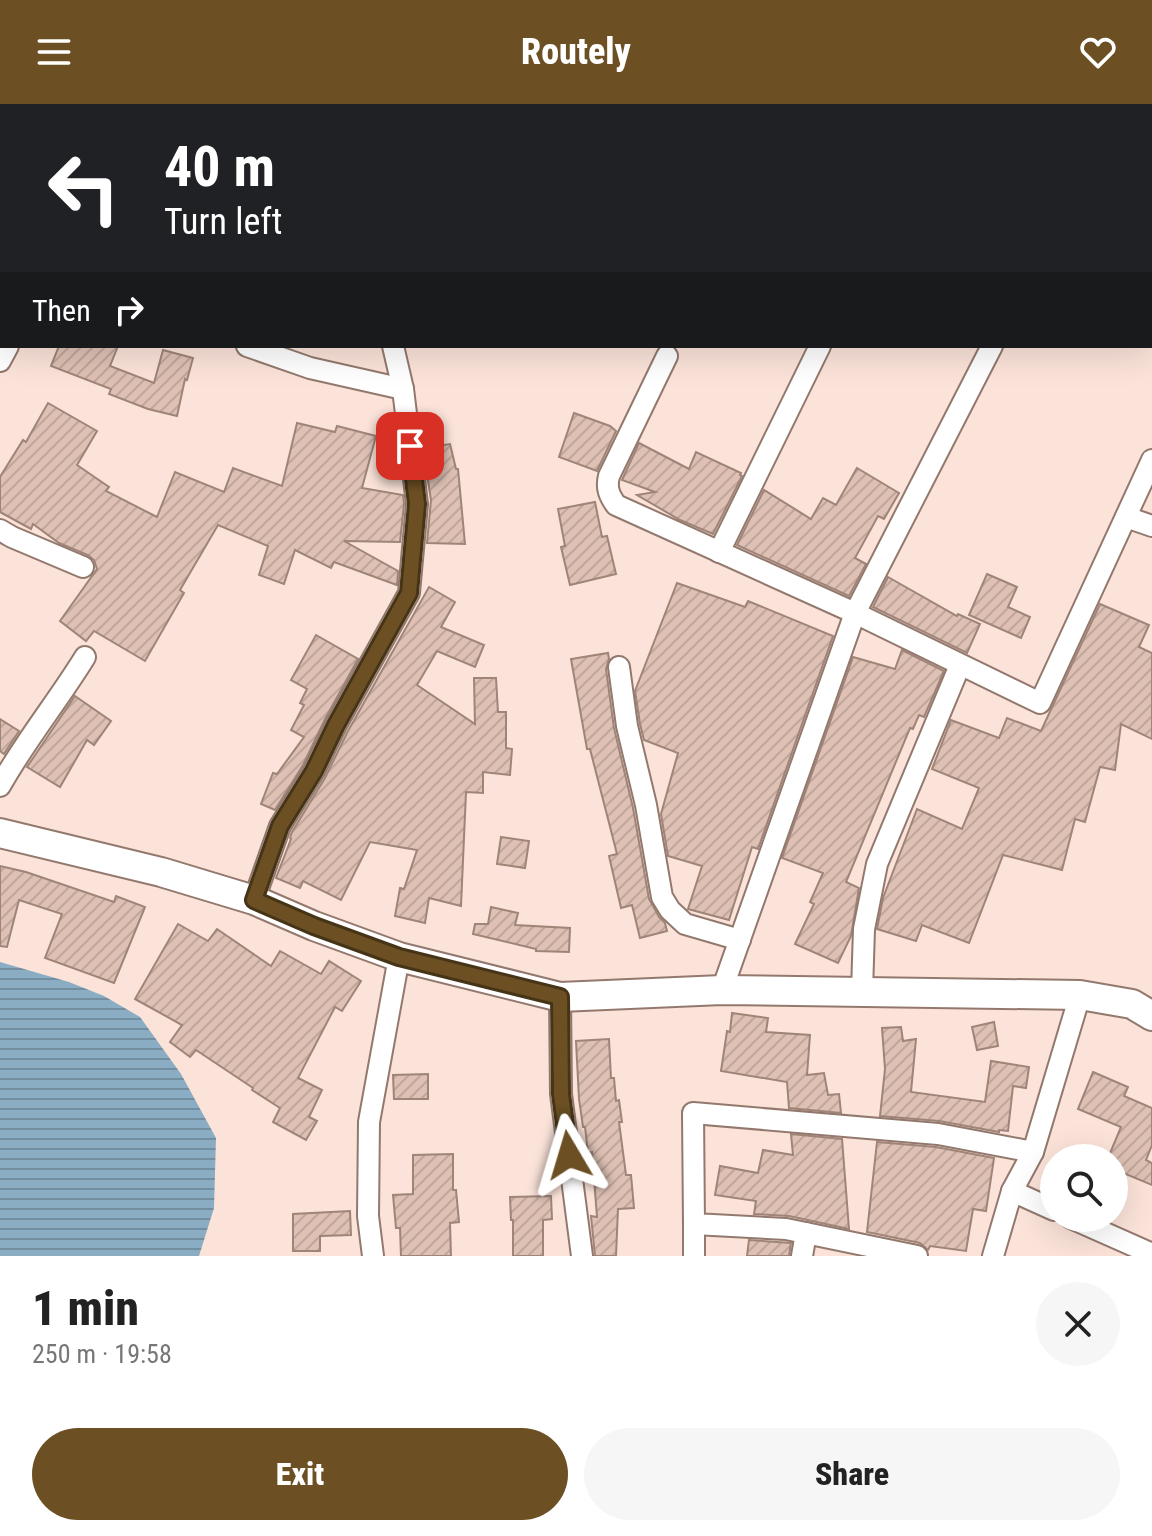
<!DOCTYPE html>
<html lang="en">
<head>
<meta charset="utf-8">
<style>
  :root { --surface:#fff; --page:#f6f6f6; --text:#222; --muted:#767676; --accent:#6c5023 }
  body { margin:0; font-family:"Roboto Condensed",sans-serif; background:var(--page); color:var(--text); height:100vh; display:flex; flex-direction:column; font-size:30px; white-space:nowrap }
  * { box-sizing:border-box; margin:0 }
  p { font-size:26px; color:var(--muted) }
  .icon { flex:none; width:44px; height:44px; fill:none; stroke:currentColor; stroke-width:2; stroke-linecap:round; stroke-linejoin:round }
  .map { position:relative; height:1152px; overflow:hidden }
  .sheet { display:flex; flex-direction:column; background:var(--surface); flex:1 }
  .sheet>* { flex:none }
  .hud { position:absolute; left:0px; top:0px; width:1152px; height:244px; box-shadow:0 8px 32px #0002; background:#202124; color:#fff; overflow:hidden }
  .controls { position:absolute; left:1040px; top:1040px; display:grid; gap:16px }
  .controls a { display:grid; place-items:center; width:88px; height:88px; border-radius:50%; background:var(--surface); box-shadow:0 8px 32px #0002; font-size:40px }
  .pin { position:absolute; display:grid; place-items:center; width:68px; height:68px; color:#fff; margin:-34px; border-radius:16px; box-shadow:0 4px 12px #0006 }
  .me { position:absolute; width:88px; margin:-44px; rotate:353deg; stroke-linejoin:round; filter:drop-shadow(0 0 6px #0008) }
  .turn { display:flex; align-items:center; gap:28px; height:168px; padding:0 32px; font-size:36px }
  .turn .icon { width:104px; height:104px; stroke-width:2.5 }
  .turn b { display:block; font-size:56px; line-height:68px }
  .then { display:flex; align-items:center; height:76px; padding:0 32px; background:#0003; gap:16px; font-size:30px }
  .round { display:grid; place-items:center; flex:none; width:84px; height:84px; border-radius:42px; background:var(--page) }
  .headline { display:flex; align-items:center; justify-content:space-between; height:136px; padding:0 32px }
  h1 { font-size:48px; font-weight:800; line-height:60px }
  .action { display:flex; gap:16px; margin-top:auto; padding:16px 32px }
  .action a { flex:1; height:92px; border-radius:48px; background:var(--accent); color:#fff; font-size:32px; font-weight:800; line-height:92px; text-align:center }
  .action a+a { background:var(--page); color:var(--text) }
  header { display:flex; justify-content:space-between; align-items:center; height:104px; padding:0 32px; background:var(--accent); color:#fff; font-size:36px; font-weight:800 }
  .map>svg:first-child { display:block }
  .water { fill:url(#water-rules) }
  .building { fill:url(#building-hatch); stroke:#9f8478; stroke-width:2 }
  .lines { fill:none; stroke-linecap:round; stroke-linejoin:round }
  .minor-casing { stroke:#93796d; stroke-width:24 }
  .secondary-casing { stroke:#93796d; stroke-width:32 }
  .minor { stroke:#fff; stroke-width:20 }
  .secondary { stroke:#fff; stroke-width:28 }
  .route-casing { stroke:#463417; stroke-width:20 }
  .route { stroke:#6c5023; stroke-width:14 }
</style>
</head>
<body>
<header><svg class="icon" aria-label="menu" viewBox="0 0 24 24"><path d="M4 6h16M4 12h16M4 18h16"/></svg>Routely<svg class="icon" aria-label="heart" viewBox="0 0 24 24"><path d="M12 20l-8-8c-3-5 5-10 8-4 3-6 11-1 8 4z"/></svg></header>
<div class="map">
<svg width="1152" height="1152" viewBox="0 0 1152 1152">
  <defs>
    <pattern id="water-rules" width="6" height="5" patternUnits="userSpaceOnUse" patternTransform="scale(2)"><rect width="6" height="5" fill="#8badc3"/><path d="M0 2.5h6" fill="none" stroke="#738e9f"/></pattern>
    <pattern id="building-hatch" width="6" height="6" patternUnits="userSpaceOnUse" patternTransform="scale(2)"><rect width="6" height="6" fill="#dec1b4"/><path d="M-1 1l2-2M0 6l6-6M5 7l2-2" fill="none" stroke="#c0a69b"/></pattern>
  </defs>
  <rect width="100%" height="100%" fill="#fbe3d9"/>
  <path class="water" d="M0 858 69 878 104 892 140 913 181 970 216 1034 214 1104 199 1152H0Z"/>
  <g class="building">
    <path d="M59 242H118L110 262 154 279 163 246 193 254 187 276 185 275 177 312 148 305 109 290 111 285 51 262Z"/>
    <path d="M48 299 97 327 77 361 109 383 106 387 157 413 175 368 224 388 233 364 282 382 297 319 335 328 337 322 376 332 362 384 403 391 404 400 400 438 344 437 398 467 397 481 334 458 331 464 295 446 284 480 259 471 268 442 218 421 180 486 184 489 145 557 94 527 86 537 60 517 97 465 94 456 88 451 59 439 33 420 31 425 0 408V373L23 336 26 338Z"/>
    <path d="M574 309 610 322 616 327 597 367 559 353Z"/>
    <path d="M639 339 689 365 696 348 741 369 740 371 742 372 713 430 680 416 637 391 655 388 622 376Z"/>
    <path d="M450 340 456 365H458L465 440 427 439 431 396 423 344Z"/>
    <path d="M857 364 899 389 884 415 878 412 855 454 866 460 849 492 737 441 764 386 811 415 823 394 836 401Z"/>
    <path d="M595 398 602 433 607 432 616 470 570 481 561 443 565 442 558 405Z"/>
    <path d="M987 470 1017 483 1008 503 1030 513 1021 534 969 511Z"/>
    <path d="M888 473 957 512 958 510 980 520 967 549 873 503Z"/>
    <path d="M677 479 745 503 748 497 833 532 758 745 752 743 729 816 688 805 702 762 668 752 661 710 678 649 644 636 640 620 635 587Z"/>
    <path d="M429 483 455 498 441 523 484 541 475 563 437 547 417 581 475 620 474 574H496L498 608H506V644L512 645 510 671 483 668V689L466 688 461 802 429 794 425 819 395 812 400 784 404 785 417 746 370 738 341 796 303 777 300 784 276 774 291 735 290 734 292 728 325 674 348 627Z"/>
    <path d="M1100 500 1149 521 1139 543 1152 549V635L1121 620 1115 666 1100 663 1085 718 1075 715 1062 766 1003 751 969 839 922 821 916 837 877 825 883 794 917 705 962 725 979 684 932 665 951 616 999 634 1007 614 1041 627Z"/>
    <path d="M316 531 358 555 325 615 303 661 275 706 261 700 273 669 277 670 304 633 291 626 304 601 300 599 307 585 291 576Z"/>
    <path d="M902 546 944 567 924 613 919 611 913 625 910 624 846 778 859 784 851 832 838 859 795 840 814 800 810 798 823 769 782 754 853 553 895 565Z"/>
    <path d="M608 549 609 555 606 565 614 624 633 704 649 795 659 813 665 819 667 827 640 834 632 801 621 804 609 752 617 750 590 645H587L571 555Z"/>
    <path d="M75 592 111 617 94 641 87 636 60 683 27 663Z"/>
    <path d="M0 615 19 627 4 650 0 647Z"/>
    <path d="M501 733 529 737 525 764 497 760Z"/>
    <path d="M0 762 26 768 114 798 116 792 145 803 114 879 45 854 62 810 19 796 7 843 0 842Z"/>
    <path d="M491 803 518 809 515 821 570 824 569 848 536 847V845L473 830 475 820H488Z"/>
    <path d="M178 820 208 837 217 825 271 862 280 847 321 870 329 857 361 877 342 907 335 903 298 974 322 986 309 1013 317 1017 306 1036 273 1018 280 1004 252 986 253 984 196 946 190 953 170 938 182 921 135 895Z"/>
    <path d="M732 909 768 914 766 928 810 931 807 971 824 969 828 991 839 990 841 1009 789 1004 787 978 721 967 727 927 730 928Z"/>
    <path d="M994 918 998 942 977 946 972 923Z"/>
    <path d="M901 923 903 937 916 935 911 988 985 998 991 957 1029 963 1026 984 1013 982 1008 1027 999 1026V1028L939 1017 880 1012 885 965 882 924Z"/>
    <path d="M609 935 611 974H614L616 997 619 996 622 1018H619L626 1071H631L634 1104 618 1105 616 1152H595L591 1112 597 1113 592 1048 588 1049 585 1023H583L579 995 576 937Z"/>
    <path d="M1093 968 1128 983 1124 992 1152 1004V1041L1146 1056 1152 1059V1081L1114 1065V1054H1108L1121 1023 1078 1005Z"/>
    <path d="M428 970V995H394L393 971Z"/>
    <path d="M791 1030 842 1035 849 1125 789 1112 754 1110 756 1097 715 1091 720 1062 758 1069 763 1046 793 1051Z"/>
    <path d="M877 1038 936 1043 994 1054 986 1107 973 1105 966 1147 930 1142 928 1146 920 1139 867 1128Z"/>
    <path d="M453 1050V1086H456L459 1118 450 1119 451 1152H401L400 1124H396L393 1091 413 1090V1051Z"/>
    <path d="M551 1092 552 1115 543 1116V1152H513V1116H511L510 1093Z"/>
    <path d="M350 1107 351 1131 320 1132V1147H293V1110Z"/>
    <path d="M749 1136 791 1139 789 1152H747Z"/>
  </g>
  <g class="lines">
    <defs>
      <g id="minor">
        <path d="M327 0V2"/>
        <path d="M1097 2 1098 0"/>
        <path d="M0 31 2 32"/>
        <path d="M247 242 310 264 403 285"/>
        <path d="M667 252 609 372C606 384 609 391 616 401L855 509 1040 599 1152 356"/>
        <path d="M0 257 8 242"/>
        <path d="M1126 413 1152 422"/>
        <path d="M0 426 12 433 83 463"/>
        <path d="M719 448 820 242"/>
        <path d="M619 563 627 622 646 701 662 793 670 806 685 820 740 836"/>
        <path d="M0 682C25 637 58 597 85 553"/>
        <path d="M254 796 280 722 314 667 336 621 409 489 417 400 403 285 393 242"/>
        <path d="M722 886 855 509 992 242"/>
        <path d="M862 887 864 825 877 760 960 561"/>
        <path d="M560 893 561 990 582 1152"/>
        <path d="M1033 1048 1080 891"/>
        <path d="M1071 1114 1152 1150"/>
        <path d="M373 1152 368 1112 369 1018 399 853"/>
        <path d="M694 1152V1120"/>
        <path d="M802 1152 806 1129"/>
        <path d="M917 1152 786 1125 694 1120 693 1009 938 1030 1033 1048 1012 1087 1054 1106"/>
        <path d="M993 1152 1012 1087"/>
      </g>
      <path id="secondary" d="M0 729 161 768 254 796 314 822 399 853 560 893 722 886 1080 891 1132 900 1152 912"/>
    </defs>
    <use href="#minor" class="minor-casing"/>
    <use href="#secondary" class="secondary-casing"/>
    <use href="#minor" class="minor"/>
    <use href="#secondary" class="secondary"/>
  </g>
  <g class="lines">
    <defs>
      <path id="route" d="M410 342 417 400 409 489 336 621 314 667 280 722 254 796 314 822 399 853 560 893 561 990 569 1051"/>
    </defs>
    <use href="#route" class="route-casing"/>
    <use href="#route" class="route"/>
  </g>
</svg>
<div class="controls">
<a><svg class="icon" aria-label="search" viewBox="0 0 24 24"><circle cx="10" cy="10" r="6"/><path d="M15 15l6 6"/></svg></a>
</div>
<div class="pin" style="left:410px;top:342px;background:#d93025"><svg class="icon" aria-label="arrive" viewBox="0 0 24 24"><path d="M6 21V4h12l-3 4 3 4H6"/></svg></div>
<svg class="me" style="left:569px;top:1051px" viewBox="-20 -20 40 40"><path d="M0-17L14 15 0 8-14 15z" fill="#6c5023" stroke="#fff" stroke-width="4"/></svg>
<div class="hud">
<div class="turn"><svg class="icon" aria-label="left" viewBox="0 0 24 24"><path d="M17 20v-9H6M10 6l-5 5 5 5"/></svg><div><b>40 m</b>Turn left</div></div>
<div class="then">Then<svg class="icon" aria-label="right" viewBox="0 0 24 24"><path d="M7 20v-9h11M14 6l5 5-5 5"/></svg></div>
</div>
</div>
<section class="sheet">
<div class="headline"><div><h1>1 min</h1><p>250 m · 19:58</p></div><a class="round"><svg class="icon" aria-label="close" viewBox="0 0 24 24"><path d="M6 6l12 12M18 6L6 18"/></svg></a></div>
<div class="action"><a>Exit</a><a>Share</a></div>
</section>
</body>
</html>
